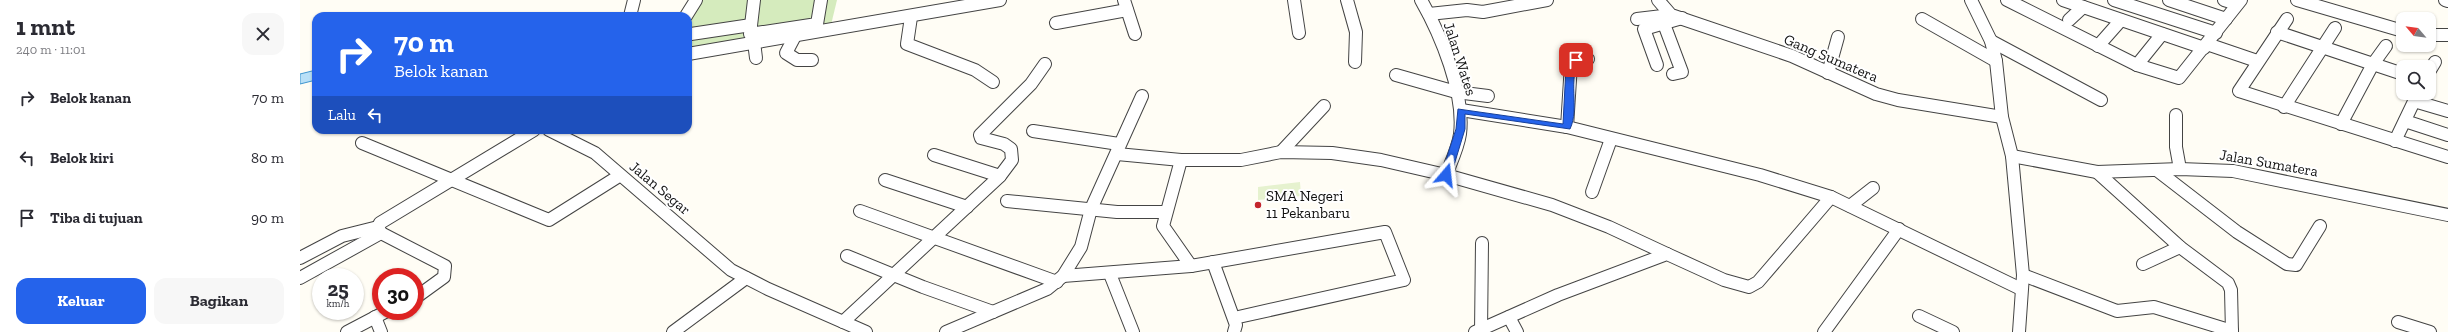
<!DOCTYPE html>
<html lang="id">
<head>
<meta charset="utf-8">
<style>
  :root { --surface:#fff; --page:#f7f7f7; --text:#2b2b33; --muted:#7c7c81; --accent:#2563eb }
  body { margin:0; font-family:"Zilla Slab",serif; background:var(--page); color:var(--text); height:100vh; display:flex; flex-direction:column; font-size:15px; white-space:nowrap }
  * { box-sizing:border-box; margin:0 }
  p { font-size:13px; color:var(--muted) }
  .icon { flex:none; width:22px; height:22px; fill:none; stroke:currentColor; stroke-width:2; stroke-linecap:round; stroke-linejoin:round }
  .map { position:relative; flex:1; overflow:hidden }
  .details { display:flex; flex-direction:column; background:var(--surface); width:300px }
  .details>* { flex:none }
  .hud { position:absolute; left:12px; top:12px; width:380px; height:122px; border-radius:12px; box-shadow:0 1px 3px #0004; background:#2563eb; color:#fff; overflow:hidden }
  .needle { width:26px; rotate:299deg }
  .controls { position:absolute; left:2096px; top:12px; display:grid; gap:8px }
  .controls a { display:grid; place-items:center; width:40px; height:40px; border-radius:8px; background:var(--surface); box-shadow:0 1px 3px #0004; font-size:20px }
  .speed { position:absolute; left:12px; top:268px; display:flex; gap:8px; font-size:20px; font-weight:700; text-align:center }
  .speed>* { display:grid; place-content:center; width:52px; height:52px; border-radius:50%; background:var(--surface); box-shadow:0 1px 3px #0004; line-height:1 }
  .speed small { font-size:10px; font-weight:400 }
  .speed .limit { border:6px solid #d22; background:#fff; color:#111 }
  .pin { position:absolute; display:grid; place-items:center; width:34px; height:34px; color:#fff; margin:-17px; border-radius:8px; box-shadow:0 2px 6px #0006 }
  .me { position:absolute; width:44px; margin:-22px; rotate:17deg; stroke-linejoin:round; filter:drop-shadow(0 0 3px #0008) }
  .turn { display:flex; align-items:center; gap:14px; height:84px; padding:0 16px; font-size:18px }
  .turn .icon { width:52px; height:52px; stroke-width:2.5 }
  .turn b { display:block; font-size:28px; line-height:34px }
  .then { display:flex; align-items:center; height:38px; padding:0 16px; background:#0003; gap:8px; font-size:15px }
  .round { display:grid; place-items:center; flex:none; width:42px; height:42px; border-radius:12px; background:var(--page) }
  .head { display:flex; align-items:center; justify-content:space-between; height:68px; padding:0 16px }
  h1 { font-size:24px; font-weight:700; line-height:30px }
  .cta { display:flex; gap:8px; margin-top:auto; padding:8px 16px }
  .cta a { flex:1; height:46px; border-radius:12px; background:var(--accent); color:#fff; font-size:16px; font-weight:700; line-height:46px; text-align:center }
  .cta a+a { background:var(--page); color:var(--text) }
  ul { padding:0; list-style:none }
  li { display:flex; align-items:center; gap:12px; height:60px; padding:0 16px }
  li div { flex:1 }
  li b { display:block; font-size:15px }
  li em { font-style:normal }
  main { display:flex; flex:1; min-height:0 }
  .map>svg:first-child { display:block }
  .green { fill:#d5ebbd }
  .pitch { fill:#e6f2cf }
  .water { fill:#b9e0f7; stroke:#3f96cf }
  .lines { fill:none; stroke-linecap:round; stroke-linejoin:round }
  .minor-casing { stroke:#444; stroke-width:14 }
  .minor { stroke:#fff; stroke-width:12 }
  .route { fill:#2563eb; stroke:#184099 }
  .poi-dot { fill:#c4262e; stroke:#fff; stroke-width:1.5 }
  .labels { text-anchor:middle; stroke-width:4; stroke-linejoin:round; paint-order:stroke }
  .street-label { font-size:15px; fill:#111; stroke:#fff }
  .poi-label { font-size:15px; fill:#111; stroke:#fff; text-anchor:start }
</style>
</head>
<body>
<main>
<section class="details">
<div class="head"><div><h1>1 mnt</h1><p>240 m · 11:01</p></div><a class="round"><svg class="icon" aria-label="close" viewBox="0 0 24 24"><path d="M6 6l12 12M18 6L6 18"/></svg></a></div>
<ul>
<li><svg class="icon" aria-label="right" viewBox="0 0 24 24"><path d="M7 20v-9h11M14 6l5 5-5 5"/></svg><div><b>Belok kanan</b></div><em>70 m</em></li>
<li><svg class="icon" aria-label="left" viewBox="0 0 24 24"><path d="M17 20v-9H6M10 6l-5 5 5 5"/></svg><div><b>Belok kiri</b></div><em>80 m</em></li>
<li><svg class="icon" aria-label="arrive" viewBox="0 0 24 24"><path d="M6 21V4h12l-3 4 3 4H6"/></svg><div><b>Tiba di tujuan</b></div><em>90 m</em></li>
</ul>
<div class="cta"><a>Keluar</a><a>Bagikan</a></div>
</section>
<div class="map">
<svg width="2148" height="332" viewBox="0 0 2148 332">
  <rect width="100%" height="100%" fill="#fffdf5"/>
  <path class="green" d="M399 0H537L530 29 388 52V17Z"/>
  <path class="pitch" d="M1000 182 1001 196 958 200V187Z"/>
  <path class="water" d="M16 70V80L0 84V74Z"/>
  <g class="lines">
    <defs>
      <g id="minor">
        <path d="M454 0 450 34 517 24 521 0"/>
        <path d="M824 0 835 34"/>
        <path d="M994 0 999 33"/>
        <path d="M1047 0 1056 32 1055 62"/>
        <path d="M1121 0C1141 35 1165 93 1160 134 1158 148 1151 162 1146 175"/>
        <path d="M1358 0 1371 15 1492 56 1576 94 1598 100 1702 117"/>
        <path d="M1671 0 1691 41 1696 61 1702 117 1712 156 1723 275 1719 332"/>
        <path d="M1707 0 1837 65 1879 78 1941 0"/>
        <path d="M1763 0 1904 48"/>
        <path d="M1814 0 1916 33"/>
        <path d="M1869 0 1926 19"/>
        <path d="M1924 0 1937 4"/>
        <path d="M1997 0 2103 31"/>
        <path d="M2145 0 2148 1"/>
        <path d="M1129 14 1167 10 1183 12 1247 0"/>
        <path d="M330 16 334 0"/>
        <path d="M386 16 396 0"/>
        <path d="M611 17 607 44 675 70 693 82"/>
        <path d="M1337 19 1371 15"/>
        <path d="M1622 19 1696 61"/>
        <path d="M1987 19 1939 91 2148 157"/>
        <path d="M1769 20 1783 7"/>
        <path d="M756 23 827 10"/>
        <path d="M1364 24 1382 72 1373 74"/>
        <path d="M1977 32 2103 74"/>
        <path d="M391 34 451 25"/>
        <path d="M2129 35H2148"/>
        <path d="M495 36 486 53 497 60H512"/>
        <path d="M1691 41 1801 100"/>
        <path d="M454 42 456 58"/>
        <path d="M1907 44 1957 61"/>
        <path d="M1798 46 1821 20"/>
        <path d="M388 54 700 0"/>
        <path d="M1357 65 1344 29 1382 18"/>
        <path d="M1837 65 1862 34"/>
        <path d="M2129 72 2135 62"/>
        <path d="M1528 73 1538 37"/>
        <path d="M1096 75 1156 92 1188 96"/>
        <path d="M2114 101 2148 111"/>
        <path d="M1984 107 2035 28"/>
        <path d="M1161 110 1267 127 1460 175 1531 197 1721 289"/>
        <path d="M1876 115V147L1880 169"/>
        <path d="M2105 121 2148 135"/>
        <path d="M2041 124 2073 64 2086 46"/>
        <path d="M1267 127 1271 64 1276 60 1288 59"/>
        <path d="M249 130 295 153 431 270 468 289 566 332"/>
        <path d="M733 131 819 144"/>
        <path d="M2095 141 2118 93"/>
        <path d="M62 143 249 220 319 176"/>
        <path d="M981 152 1024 106"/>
        <path d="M817 154 881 160H941L981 152 1032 153 1081 160 1146 175 1252 205 1309 227 1367 254"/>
        <path d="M634 155 700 176"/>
        <path d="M1712 156 1797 172 1880 169 1933 171 2148 215"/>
        <path d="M881 160 863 226 891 266"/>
        <path d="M1858 171 1937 232 1987 264 1996 265 2020 226"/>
        <path d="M1797 172 1880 247 1928 283 1931 290 1932 332"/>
        <path d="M585 180 667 207"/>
        <path d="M1292 192 1311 139"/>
        <path d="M707 201 817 212H866"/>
        <path d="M1550 206 1573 188"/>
        <path d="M560 211 757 282"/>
        <path d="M547 256 623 287 693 312"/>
        <path d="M0 258 42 236 78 227"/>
        <path d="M913 262 936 325 934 332"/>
        <path d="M1843 264 1880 247"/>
        <path d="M810 274 833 332"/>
        <path d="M1723 275 1817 311 1854 307 1932 331"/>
        <path d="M763 276 891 266 1085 232 1104 280 934 318"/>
        <path d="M0 278 81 233"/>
        <path d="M115 298 144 277 145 266 81 233 78 227 80 223 234 130"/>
        <path d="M1619 316 1653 332"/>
        <path d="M75 317 81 332"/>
        <path d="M1209 317 1217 332"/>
        <path d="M543 322 700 176 712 160 711 149 704 144 681 138 680 135 731 84 745 64"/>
        <path d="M2098 322 2130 332"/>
        <path d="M47 332 87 311"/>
        <path d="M373 332 446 278"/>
        <path d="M646 332 747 289 763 276 781 247 791 209 842 96"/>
        <path d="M1175 332 1258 295 1367 254 1424 280 1449 287 1458 282 1531 197"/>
        <path d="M1181 332 1182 243"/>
        <path d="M1524 332 1599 229"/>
      </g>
    </defs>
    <use href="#minor" class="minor-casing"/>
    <use href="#minor" class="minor"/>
  </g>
  <path class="route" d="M1273 58 1280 60C1267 78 1280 108 1270 129L1165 114V129L1151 175 1143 177 1141 175 1156 129 1158 109 1263 124 1266 67Z"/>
  <circle class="poi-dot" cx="958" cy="205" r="4"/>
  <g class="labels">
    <g class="street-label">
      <text transform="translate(1531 58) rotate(23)" y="5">Gang Sumatera</text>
      <text transform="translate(1160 59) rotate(72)" y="5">Jalan Wates</text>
      <text transform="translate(1969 163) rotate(10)" y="5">Jalan Sumatera</text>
      <text transform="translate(360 188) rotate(40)" y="5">Jalan Segar</text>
    </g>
    <g class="poi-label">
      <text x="966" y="201">SMA Negeri<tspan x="966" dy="17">11 Pekanbaru</tspan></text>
    </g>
  </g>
</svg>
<div class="controls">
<a><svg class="needle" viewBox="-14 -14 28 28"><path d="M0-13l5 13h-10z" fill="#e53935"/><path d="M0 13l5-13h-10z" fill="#7c7c81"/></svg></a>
<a><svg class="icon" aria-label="search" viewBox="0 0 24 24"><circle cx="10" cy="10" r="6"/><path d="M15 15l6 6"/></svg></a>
</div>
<div class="speed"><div>25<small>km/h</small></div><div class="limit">30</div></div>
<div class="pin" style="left:1276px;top:60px;background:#d93025"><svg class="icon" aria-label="arrive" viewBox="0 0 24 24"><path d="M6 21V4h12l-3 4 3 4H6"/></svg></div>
<svg class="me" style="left:1146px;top:175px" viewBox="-20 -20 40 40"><path d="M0-17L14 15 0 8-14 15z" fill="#2563eb" stroke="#fff" stroke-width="4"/></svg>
<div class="hud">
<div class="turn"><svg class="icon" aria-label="right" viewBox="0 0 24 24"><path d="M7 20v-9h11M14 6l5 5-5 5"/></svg><div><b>70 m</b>Belok kanan</div></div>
<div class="then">Lalu<svg class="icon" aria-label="left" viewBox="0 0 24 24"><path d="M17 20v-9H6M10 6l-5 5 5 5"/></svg></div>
</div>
</div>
</main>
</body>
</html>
